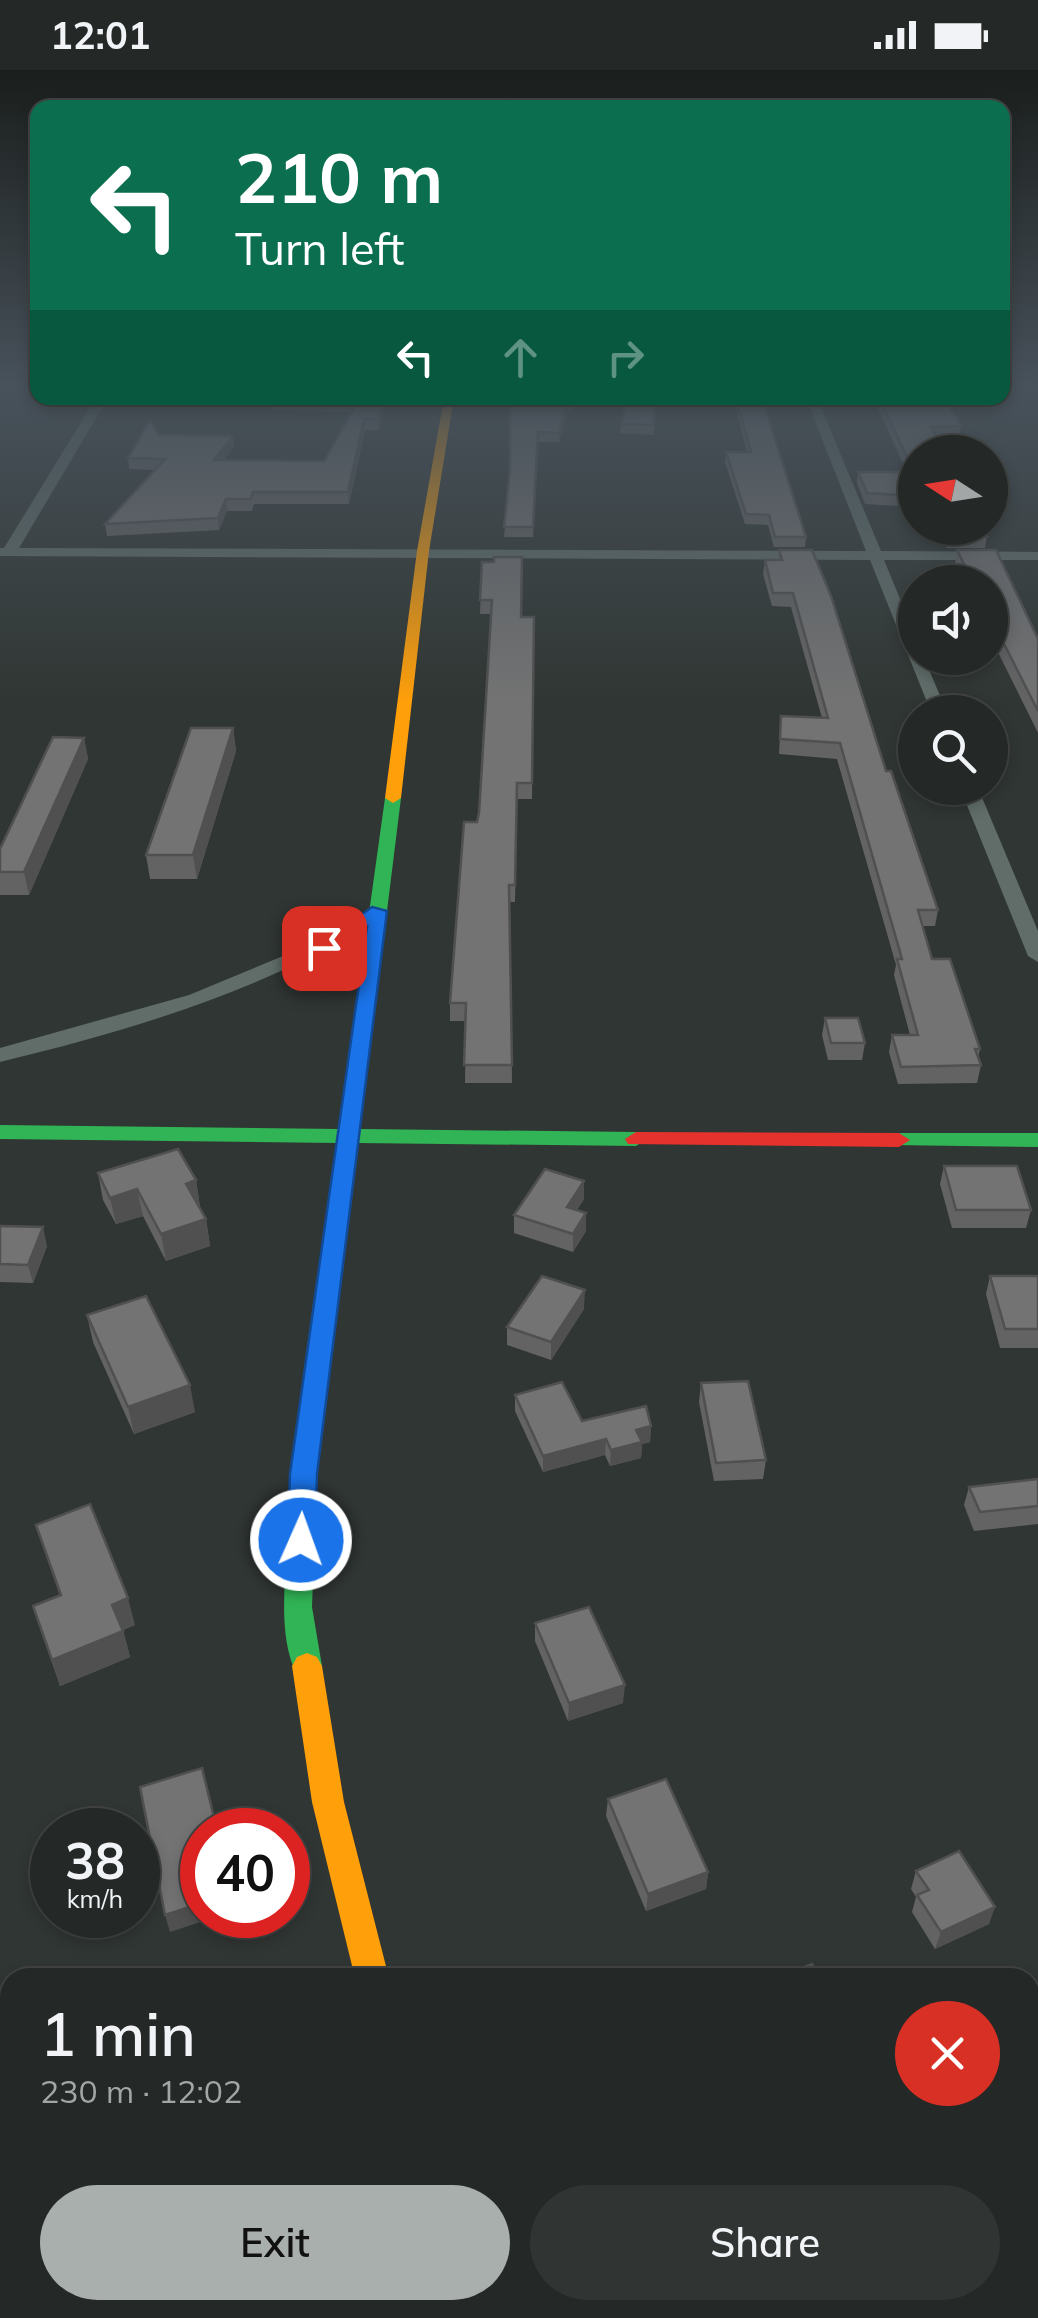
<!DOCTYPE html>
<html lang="en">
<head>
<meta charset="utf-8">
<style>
  :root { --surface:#242826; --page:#303432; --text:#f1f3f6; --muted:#a3a6a7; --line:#414443; --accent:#a9afad }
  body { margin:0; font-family:Mulish,sans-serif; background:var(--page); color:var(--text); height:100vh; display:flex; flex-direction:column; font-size:38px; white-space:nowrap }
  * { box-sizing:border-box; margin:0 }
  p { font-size:32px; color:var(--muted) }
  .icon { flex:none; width:55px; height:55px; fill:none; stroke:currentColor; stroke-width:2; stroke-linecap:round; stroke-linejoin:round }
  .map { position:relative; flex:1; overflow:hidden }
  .side { position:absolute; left:0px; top:1898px; width:1040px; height:352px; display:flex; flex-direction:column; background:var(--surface); border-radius:30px 30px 0 0; box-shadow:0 5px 15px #0003,0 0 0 2px var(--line) }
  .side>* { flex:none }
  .banner { position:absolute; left:30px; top:30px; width:980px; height:305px; border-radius:20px; box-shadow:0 5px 15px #0003,0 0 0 2px var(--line); background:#0b6e4f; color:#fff; overflow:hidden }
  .needle { width:65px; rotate:282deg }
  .buttons { position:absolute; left:898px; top:365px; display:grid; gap:20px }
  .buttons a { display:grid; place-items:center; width:110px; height:110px; border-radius:50%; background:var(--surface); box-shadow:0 5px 15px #0003,0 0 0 2px var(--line); font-size:50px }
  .speed { position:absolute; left:30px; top:1738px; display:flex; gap:20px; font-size:50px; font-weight:700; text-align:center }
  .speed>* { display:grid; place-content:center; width:130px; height:130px; border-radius:50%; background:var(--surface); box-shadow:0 5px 15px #0003,0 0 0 2px var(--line); line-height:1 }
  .speed small { font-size:25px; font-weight:400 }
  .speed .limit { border:15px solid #d22; background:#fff; color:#111 }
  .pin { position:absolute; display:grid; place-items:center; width:85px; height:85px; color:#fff; margin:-42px; border-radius:20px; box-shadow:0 5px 15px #0006 }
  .me { position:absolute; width:110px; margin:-55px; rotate:2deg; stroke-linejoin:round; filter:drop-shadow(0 0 8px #0008) }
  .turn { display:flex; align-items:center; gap:35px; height:210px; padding:0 40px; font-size:45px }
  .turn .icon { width:130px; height:130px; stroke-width:2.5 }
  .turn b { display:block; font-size:70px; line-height:85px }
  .lanes { display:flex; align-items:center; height:95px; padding:0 40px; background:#0003; justify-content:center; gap:50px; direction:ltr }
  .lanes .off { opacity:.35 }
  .round { display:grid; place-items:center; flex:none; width:105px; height:105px; border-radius:52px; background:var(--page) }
  .head { display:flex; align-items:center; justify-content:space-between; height:170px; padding:0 40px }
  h1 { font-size:60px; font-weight:600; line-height:75px }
  .button { display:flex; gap:20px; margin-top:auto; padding:20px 40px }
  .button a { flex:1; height:115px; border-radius:60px; background:var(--accent); color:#111; font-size:40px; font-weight:600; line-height:115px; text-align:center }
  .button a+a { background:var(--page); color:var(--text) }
  .status { display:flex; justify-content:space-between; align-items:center; height:70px; padding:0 50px; background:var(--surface); direction:ltr }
  .status svg { height:28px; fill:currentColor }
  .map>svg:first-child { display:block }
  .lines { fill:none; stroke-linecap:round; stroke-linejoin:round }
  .street { fill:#606d69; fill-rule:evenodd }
  .fast { fill:#30b455; fill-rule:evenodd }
  .slow { fill:#ff9f0a; fill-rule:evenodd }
  .jam { fill:#e5322d; fill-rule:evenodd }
  .wall { fill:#636363 }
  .shaded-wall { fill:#505050 }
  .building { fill:#737373; stroke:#505050; stroke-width:2.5 }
  .route { fill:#1a73e8; stroke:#114b97; stroke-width:2.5 }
</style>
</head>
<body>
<div class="status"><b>12:01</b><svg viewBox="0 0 49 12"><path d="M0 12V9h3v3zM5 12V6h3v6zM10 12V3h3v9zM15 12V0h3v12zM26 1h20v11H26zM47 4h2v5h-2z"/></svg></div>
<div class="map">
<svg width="1038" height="2248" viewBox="0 0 1038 2248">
  <rect width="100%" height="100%" fill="#303633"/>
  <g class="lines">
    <g class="street">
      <path d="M96 328H108L19 478 866 481 806 328H817L881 481 1038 482V490H884L915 565V588H924L947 642H931L870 490 0 486V478H4Z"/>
      <path d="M960 718H978L1038 861V892L1028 886Z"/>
      <path d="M378 835 385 837V845C266 920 136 959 0 992V978L189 925 283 886Z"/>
      <path d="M438 2240H482L485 2248H441Z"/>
    </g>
    <g class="fast">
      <path d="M393 723 401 728 360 1059 636 1062 647 1069 636 1076 358 1073 317 1404 312 1537 322 1596 317 1605 307 1609 297 1605C278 1567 285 1517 287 1476 294 1341 318 1207 337 1073L0 1069V1055L339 1059 385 728Z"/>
      <path d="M899 1063H1038V1077L891 1075 888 1070Z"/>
    </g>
    <g class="slow">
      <path d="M444 328H454L429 481 401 728 393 733 385 728 417 481Z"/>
      <path d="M307 1583 317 1587 322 1596 344 1732 389 1908H355L312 1732 292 1596 297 1587Z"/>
    </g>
    <path class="jam" d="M636 1062 899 1063 910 1070 899 1077 628 1074 625 1069Z"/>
  </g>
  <g class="wall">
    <rect x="16" y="317" width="22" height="3"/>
    <path d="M386 328 379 360H365L349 434H254L252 441H227L219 460 107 466 105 454 155 400 129 399 128 388 159 365 233 366 234 377 224 390 324 391 352 342 273 340V329Z"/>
    <path d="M510 328H574V341H568L559 372H538L533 467H504L510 400Z"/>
    <path d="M733 328H762L806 467 805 477H774L768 455 745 454 725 392 726 382H747Z"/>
    <path d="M873 328H944L961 356 959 367H937L915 382V437L865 434 857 413 858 402H907Z"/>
    <path d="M621 354 654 355V365L620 363Z"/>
    <path d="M938 458H982L987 466 985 478H947Z"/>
    <path d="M779 480 886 701 938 840 935 856H923L932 889 980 979 978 988 981 995 977 1013 898 1014 889 982 892 965H910L894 905 896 895 837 689 779 684 781 646 822 648 791 537 772 536 763 504 765 490H778Z"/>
    <path d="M957 480H996L1038 569V663L990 566V512H964L955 494Z"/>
    <path d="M482 492 521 547H534L532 729H517L515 832H510L512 1013H465L466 951H450V933L479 743 491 544H480Z"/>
    <path d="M233 658 236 681 197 809H150L146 785Z"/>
    <path d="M84 668 88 689 29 825H0V779Z"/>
    <path d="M825 948 865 973 862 990H828L822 965Z"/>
    <path d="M944 1096 1031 1140 1026 1158H952L940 1114Z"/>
    <path d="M98 1103 196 1110 200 1137H199L206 1149 210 1176 166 1191 143 1146 116 1154 103 1130Z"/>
    <path d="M584 1129 577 1140 586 1143V1161L573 1182 514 1163V1145Z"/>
    <path d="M0 1156 47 1176 33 1213 0 1212Z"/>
    <path d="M990 1206H1038V1278H1000L986 1224Z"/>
    <path d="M584 1239 551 1290 507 1275V1257Z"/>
    <path d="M87 1245 195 1342 134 1364 93 1272Z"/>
    <path d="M701 1313 766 1390 763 1409 714 1411 699 1332Z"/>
    <path d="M515 1325 582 1351 651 1356 650 1372 642 1374 641 1388 610 1396 605 1385 543 1402 515 1341Z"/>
    <path d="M1038 1409V1454L974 1461 964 1435 969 1417Z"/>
    <path d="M36 1455 135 1555 123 1560 130 1587 60 1616 33 1536 60 1526Z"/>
    <path d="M535 1553 623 1633 568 1651 535 1571Z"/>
    <path d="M608 1729 708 1802 706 1819 646 1841 606 1746Z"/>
    <path d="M916 1801 989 1854 935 1879 912 1842 916 1827 911 1819Z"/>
    <path d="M817 2240H916L920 2248H820Z"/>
  </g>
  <g class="shaded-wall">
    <path d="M383 328H386L379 360V349Z"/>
    <path d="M568 332V341L559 372V363Z"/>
    <path d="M364 349 365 360 349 434 348 422Z"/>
    <path d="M233 366 234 377 216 401 214 390Z"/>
    <path d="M226 429 227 441 219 460 218 448Z"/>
    <path d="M233 658 236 681 197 809 193 785Z"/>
    <path d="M84 668 88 689 29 825 24 802Z"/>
    <path d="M196 1110 200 1137 190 1140 186 1114Z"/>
    <path d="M584 1111V1129L567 1155V1137Z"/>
    <path d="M137 1119 143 1146 116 1154 110 1128Z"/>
    <path d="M586 1143V1161L573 1182V1164Z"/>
    <path d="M206 1149 210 1176 166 1191 161 1164Z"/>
    <path d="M43 1157 47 1176 33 1213 28 1195Z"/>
    <path d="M585 1220 584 1239 551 1290V1272Z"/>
    <path d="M190 1315 195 1342 134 1364 128 1337Z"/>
    <path d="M651 1356 650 1372 642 1374 641 1388 610 1396 611 1380 636 1360Z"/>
    <path d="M606 1369 605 1385 543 1402V1386Z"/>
    <path d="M128 1528 135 1555 119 1561 112 1535Z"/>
    <path d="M123 1561 130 1587 60 1616 52 1590Z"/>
    <path d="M625 1615 623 1633 568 1651 569 1633Z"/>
    <path d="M708 1802 706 1819 646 1841 648 1824Z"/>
    <path d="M202 1833V1845H222L170 1862 165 1845Z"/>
    <path d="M995 1837 989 1854 935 1879 941 1862Z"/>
    <path d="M10 2136V2162L0 2166V2140Z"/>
    <path d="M1038 2146V2158L1030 2160V2148Z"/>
  </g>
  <g class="building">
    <path d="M273 328H383L379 349H364L348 422H253L251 429H226L218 448 105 454 165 389 128 388 150 350 159 365 233 366 214 390 324 391 358 331 273 329Z"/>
    <path d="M510 328H574V332H568L559 363 538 362 533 457H504L510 399Z"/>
    <path d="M628 328H654V355L621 354Z"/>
    <path d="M736 328H762L806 467H775L769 445 746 444 726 382H751Z"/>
    <path d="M879 328H944L961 356 931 357 945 382H915V426L867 423 858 402H914Z"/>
    <path d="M945 458H982L987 466H949Z"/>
    <path d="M779 480H812L831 526 886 701H891L938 840H918L932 889H950L980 979H975L981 995 901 997 892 965H918L897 889H902L840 673 780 669 781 646 828 648 793 523H773L765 490H782Z"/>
    <path d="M957 480H996L1038 569V641L990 546V512H973Z"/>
    <path d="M494 487H522L521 547H534L532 713H517L515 815H509L512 995H464L466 933H450L464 752H477L479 743 492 530H480L482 492H494Z"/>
    <path d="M191 658H233L193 785H146Z"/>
    <path d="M53 667 84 668 24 802H0V779Z"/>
    <path d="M825 948H858L865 973H831Z"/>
    <path d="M178 1079 196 1110 186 1114 206 1149 161 1164 137 1119 110 1128 98 1103Z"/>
    <path d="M944 1096H1017L1031 1140H956Z"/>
    <path d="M545 1099 584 1111 567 1137 586 1143 573 1164 514 1145Z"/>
    <path d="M0 1156 43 1157 28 1195 0 1194Z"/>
    <path d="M542 1206 585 1220 551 1272 507 1257Z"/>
    <path d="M990 1206H1038V1259H1005Z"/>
    <path d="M146 1226 190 1315 128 1337 87 1245Z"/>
    <path d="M748 1311 766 1390 716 1393 701 1313Z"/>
    <path d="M562 1312 582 1351 646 1336 651 1356 636 1360 642 1372 611 1380 606 1369 543 1386 515 1325Z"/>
    <path d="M1038 1409V1436L980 1442 969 1417Z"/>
    <path d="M90 1434 128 1528 112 1535 123 1561 52 1590 33 1536 61 1525 36 1455Z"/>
    <path d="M589 1537 625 1615 569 1633 535 1553Z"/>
    <path d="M202 1698 217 1760H202V1833L165 1845 140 1717Z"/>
    <path d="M666 1709 708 1802 648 1824 608 1729Z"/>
    <path d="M959 1781 995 1837 941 1862 917 1825 929 1820 916 1801Z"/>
    <path d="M812 1894 819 1908H776Z"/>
    <path d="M10 1966V2136L0 2140V2080L7 2078 0 2022V1969Z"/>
    <path d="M1038 2064V2146L1030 2148V2067Z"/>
    <path d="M832 2240H916L920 2248H836Z"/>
    <path d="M948 2240H973L977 2248H928Z"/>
  </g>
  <linearGradient id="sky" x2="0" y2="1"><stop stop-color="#1a1e1c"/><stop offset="0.5" stop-color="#48525b"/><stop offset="1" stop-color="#48525b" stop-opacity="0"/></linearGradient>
  <rect width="1038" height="632" fill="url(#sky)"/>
  <path class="route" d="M372 837 387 841 317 1404 315 1470 311 1478H291L287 1470 290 1404 367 857 331 882 315 878Z"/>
</svg>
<div class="buttons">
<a><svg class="needle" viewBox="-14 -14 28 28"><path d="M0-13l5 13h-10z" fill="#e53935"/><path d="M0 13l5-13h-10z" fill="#a3a6a7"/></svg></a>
<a><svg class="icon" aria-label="sound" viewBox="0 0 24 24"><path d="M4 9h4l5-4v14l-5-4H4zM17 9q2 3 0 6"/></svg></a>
<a><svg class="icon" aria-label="search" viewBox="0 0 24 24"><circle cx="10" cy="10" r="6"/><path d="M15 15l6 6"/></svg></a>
</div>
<div class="speed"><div>38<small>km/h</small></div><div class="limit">40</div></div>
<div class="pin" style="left:324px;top:878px;background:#d93025"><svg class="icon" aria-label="arrive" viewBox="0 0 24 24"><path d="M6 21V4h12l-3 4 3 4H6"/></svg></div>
<svg class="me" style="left:301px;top:1470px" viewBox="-20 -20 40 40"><circle r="17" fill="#1a73e8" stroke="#fff" stroke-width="3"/><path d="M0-11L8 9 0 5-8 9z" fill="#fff"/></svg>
<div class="banner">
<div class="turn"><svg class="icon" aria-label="left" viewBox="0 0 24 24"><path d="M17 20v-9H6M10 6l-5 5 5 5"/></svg><div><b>210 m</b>Turn left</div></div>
<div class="lanes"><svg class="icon" aria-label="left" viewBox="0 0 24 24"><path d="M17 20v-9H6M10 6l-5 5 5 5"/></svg><svg class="icon off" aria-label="ahead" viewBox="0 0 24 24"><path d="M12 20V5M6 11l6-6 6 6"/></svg><svg class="icon off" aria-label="right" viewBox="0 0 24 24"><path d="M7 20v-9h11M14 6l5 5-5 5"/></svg></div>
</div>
<section class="side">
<div class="head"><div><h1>1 min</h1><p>230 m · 12:02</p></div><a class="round" style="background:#d93025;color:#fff"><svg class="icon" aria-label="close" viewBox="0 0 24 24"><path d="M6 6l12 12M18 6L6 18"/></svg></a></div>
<div class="button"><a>Exit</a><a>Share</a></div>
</section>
</div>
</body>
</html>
